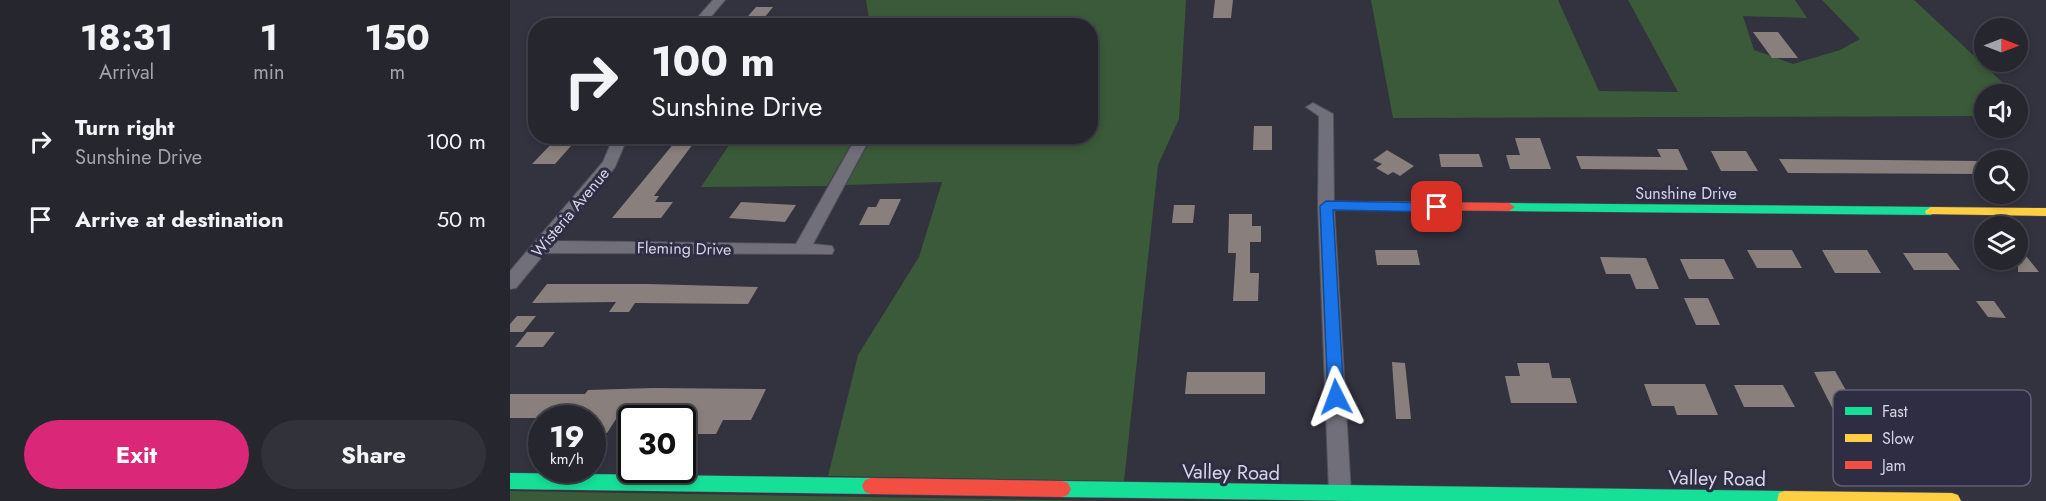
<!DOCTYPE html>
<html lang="en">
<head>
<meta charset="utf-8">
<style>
  :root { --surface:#26262f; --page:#32323b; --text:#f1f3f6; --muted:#a4a5aa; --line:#42434b; --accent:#db2777 }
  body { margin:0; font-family:Jost,sans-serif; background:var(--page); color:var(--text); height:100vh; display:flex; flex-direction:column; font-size:22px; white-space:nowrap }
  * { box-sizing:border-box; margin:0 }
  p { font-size:20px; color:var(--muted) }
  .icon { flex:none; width:33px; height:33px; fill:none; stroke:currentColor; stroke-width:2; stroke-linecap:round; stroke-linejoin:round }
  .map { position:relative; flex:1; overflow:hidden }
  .drawer { display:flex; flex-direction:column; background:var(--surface); width:510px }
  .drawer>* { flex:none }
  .hud { position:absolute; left:18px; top:18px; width:570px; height:126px; border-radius:24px; box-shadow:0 3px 9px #0003,0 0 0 2px var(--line); background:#26262f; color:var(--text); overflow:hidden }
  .needle { width:39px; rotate:90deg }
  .controls { position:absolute; left:1464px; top:18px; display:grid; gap:12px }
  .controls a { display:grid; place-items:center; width:54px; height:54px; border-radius:50%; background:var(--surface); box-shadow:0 3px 9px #0003,0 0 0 2px var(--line); font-size:30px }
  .speed { position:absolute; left:18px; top:405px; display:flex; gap:12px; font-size:30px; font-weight:700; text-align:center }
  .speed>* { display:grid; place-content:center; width:78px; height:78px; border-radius:50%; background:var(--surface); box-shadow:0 3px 9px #0003,0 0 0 2px var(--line); line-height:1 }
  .speed small { font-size:15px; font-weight:400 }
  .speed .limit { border:3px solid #111; border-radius:9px; background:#fff; color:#111 }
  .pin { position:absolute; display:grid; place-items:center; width:51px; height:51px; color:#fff; margin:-26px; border-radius:12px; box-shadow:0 3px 9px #0006 }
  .me { position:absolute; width:66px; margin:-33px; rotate:357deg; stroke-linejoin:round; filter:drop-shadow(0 0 4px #0008) }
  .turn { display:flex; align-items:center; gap:21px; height:126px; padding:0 24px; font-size:27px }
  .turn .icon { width:78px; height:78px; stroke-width:2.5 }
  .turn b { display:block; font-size:42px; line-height:51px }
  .eta { display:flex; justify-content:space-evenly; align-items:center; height:102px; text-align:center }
  .eta b { font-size:36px; font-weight:700; line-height:42px }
  .action { display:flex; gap:12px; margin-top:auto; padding:12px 24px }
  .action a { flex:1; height:69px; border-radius:36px; background:var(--accent); color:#fff; font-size:24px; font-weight:700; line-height:69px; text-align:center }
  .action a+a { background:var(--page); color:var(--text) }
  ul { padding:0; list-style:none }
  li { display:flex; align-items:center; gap:18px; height:78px; padding:0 24px }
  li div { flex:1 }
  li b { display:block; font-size:22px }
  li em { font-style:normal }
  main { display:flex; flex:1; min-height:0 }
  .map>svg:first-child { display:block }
  .green { fill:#3b5a39 }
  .building { fill:#897f7d }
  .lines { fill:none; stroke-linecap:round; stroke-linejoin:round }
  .street-casing { stroke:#51505b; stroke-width:2 }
  .fast-casing { stroke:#51505b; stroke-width:1 }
  .slow-casing { stroke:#51505b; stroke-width:1 }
  .jam-casing { stroke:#51505b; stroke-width:1 }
  .street { fill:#706f7a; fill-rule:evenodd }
  .fast { fill:#16e098; fill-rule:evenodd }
  .slow { fill:#ffcf43; fill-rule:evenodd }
  .jam { fill:#f24e42; fill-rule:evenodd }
  .route { fill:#1a73e8; stroke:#114b97; stroke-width:1.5 }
  .labels { text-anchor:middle; stroke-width:6; stroke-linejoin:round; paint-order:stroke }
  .street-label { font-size:16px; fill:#d6d5e5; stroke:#2f2d44 }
  .near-street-label { font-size:20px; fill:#d6d5e5; stroke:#2f2d44 }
  .key { fill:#2f2d44; stroke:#615f74; stroke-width:1.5 }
  .key-label { font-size:16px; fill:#d6d5e5 }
</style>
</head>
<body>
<main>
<section class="drawer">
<div class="eta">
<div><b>18:31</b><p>Arrival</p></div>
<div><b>1</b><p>min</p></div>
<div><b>150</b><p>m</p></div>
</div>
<ul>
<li><svg class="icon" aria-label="right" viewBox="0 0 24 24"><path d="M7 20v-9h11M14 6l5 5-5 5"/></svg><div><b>Turn right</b><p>Sunshine Drive</p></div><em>100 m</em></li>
<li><svg class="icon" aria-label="arrive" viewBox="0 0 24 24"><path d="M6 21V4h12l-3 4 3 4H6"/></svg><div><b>Arrive at destination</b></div><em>50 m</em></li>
</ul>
<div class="action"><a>Exit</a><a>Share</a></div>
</section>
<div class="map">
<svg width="1536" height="501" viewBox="0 0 1536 501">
  <rect width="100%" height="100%" fill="#33323f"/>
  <g class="green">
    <path d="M356 0H676L669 119 648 165 614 481 318 476 348 355 409 257 432 182 336 185 362 137 580 136V26L360 25Z"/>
    <path d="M861 0H1048L1089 91 1168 92 1118 0H1285L1297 18 1233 16 1244 50 1283 64 1330 50 1350 39 1312 0H1404L1505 94H1474V116L883 118Z"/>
    <path d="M225 136H345V137L317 186 191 187Z"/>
    <path d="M0 491 593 501H0Z"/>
  </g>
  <g class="building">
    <path d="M705 0H723L721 18H703Z"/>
    <path d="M246 7H263L250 23H232Z"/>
    <path d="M1243 32H1268L1288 58H1262Z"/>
    <path d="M744 126H762V150H743Z"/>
    <path d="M170 136H189L144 196H149L145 202H163L151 218H102Z"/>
    <path d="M48 137H69L45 164H22Z"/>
    <path d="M1005 138H1030L1041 169H1000L996 155H1010Z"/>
    <path d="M1147 149H1168L1178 170 1071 169 1066 156 1151 157Z"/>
    <path d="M877 150 904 166 890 176 883 172 878 175 866 168 872 164 863 160Z"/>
    <path d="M1201 151H1236L1248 171H1211Z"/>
    <path d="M929 154H969L973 167H931Z"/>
    <path d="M1269 159 1474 161V174L1278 173Z"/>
    <path d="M370 199H391L379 225H349L358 207H366Z"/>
    <path d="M231 202 286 205 275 222 219 218Z"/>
    <path d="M664 205H685L683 223H662Z"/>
    <path d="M719 214H742V226H751V242H740V273H749L748 301H723L726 253H718Z"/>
    <path d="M1508 246 1529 272H1508Z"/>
    <path d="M865 250H907L910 265H867Z"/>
    <path d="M1237 250H1282L1292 268H1247Z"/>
    <path d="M1312 250H1357L1371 273H1325Z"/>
    <path d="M1393 253H1437L1450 270H1404Z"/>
    <path d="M1090 257 1136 258 1149 289H1126L1120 274H1096Z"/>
    <path d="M1170 259H1214L1224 279H1179Z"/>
    <path d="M37 284H138L248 287 238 304 125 303 119 312H99L106 302 22 303Z"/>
    <path d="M1174 298H1198L1210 325H1186Z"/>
    <path d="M1466 301H1484L1496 318 1478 317Z"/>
    <path d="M7 316H26L13 332H0V324Z"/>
    <path d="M17 332H45L33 347H5Z"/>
    <path d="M882 362 895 363 901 419H886Z"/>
    <path d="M1007 363H1039L1042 378H1060L1067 403H1001L995 376H1010Z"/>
    <path d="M1325 371 1342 401H1370L1387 429H1333L1304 372Z"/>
    <path d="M677 372H755V394H675Z"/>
    <path d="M1134 384H1195L1208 415H1167L1164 406H1142Z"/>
    <path d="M1224 385H1273L1285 407H1234Z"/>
    <path d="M143 388 256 389 241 420H213L206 434H172V418H155L156 416H108L97 433H82V418H0V394H75L78 390Z"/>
  </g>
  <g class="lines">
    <defs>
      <g id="street">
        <path d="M203 0H215L193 26H180Z"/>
        <path d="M803 103 823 114 824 205 841 493 834 501 823 500 819 493 808 205 809 116 796 107Z"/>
        <path d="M104 136H118L105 167 44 241 286 244 347 136H361L303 244 322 246 324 250 322 254 35 253 6 288 0 289V271L93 162Z"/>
      </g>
      <g id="fast">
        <path d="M999 203 1421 207 1427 211 1421 215 999 211 993 207Z"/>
        <path d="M0 473 361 478 367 480 370 486 367 492 361 494 0 489Z"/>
        <path d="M552 481 1275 491 1281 493 1284 499 1283 501H847L552 497 546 495 543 489 546 483Z"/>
      </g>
      <g id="slow">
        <path d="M1421 207 1536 208V216L1416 214 1415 211Z"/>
        <path d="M1275 491 1442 493 1448 495 1451 501H1267L1269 493Z"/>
      </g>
      <g id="jam">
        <path d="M816 201 999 203 1005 207 999 211 816 209 810 205Z"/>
        <path d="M361 478 552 481 558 483 561 489 558 495 552 497 361 494 355 492 352 486 355 480Z"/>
      </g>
    </defs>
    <use href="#street" class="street-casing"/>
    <use href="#fast" class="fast-casing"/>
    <use href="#slow" class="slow-casing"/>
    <use href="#jam" class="jam-casing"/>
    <use href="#street" class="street"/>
    <use href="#fast" class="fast"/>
    <use href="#slow" class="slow"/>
    <use href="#jam" class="jam"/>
  </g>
  <path class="route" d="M816 201 927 203 934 207 927 212 823 210 834 397 831 402H820L818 397 810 206Z"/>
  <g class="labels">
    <g class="street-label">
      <text x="1176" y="199">Sunshine Drive</text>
      <text transform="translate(60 212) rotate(-50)" y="6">Wisteria Avenue</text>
      <text transform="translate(174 248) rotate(1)" y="6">Fleming Drive</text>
    </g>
    <g class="near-street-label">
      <text transform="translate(721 472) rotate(1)" y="7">Valley Road</text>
      <text transform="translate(1207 478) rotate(1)" y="7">Valley Road</text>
    </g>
  </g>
  <rect x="1323" y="390" width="198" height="96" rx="9" class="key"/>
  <rect x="1335" y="407" width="27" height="8" fill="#16e098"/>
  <rect x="1335" y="434" width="27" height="8" fill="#ffcf43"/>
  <rect x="1335" y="461" width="27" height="8" fill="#f24e42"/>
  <g class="key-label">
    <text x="1372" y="417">Fast</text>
    <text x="1372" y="444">Slow</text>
    <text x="1372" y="471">Jam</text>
  </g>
</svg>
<div class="controls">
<a><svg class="needle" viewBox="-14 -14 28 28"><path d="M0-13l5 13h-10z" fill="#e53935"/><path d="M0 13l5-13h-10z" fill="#a4a5aa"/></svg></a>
<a><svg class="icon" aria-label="sound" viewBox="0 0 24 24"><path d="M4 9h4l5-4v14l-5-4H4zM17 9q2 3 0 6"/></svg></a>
<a><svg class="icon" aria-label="search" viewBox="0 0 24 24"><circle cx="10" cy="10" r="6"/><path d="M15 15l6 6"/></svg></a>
<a><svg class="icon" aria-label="layers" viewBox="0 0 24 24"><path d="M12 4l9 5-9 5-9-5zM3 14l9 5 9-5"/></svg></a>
</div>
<div class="speed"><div>19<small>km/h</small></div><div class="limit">30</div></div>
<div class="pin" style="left:927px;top:207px;background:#d93025"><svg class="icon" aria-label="arrive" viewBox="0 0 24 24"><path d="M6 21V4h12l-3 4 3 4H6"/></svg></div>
<svg class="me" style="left:826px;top:397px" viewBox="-20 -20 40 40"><path d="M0-17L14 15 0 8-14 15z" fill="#1a73e8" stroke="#fff" stroke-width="4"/></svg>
<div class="hud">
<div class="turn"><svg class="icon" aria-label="right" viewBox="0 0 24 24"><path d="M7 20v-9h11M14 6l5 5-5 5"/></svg><div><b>100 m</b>Sunshine Drive</div></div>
</div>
</div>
</main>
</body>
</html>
